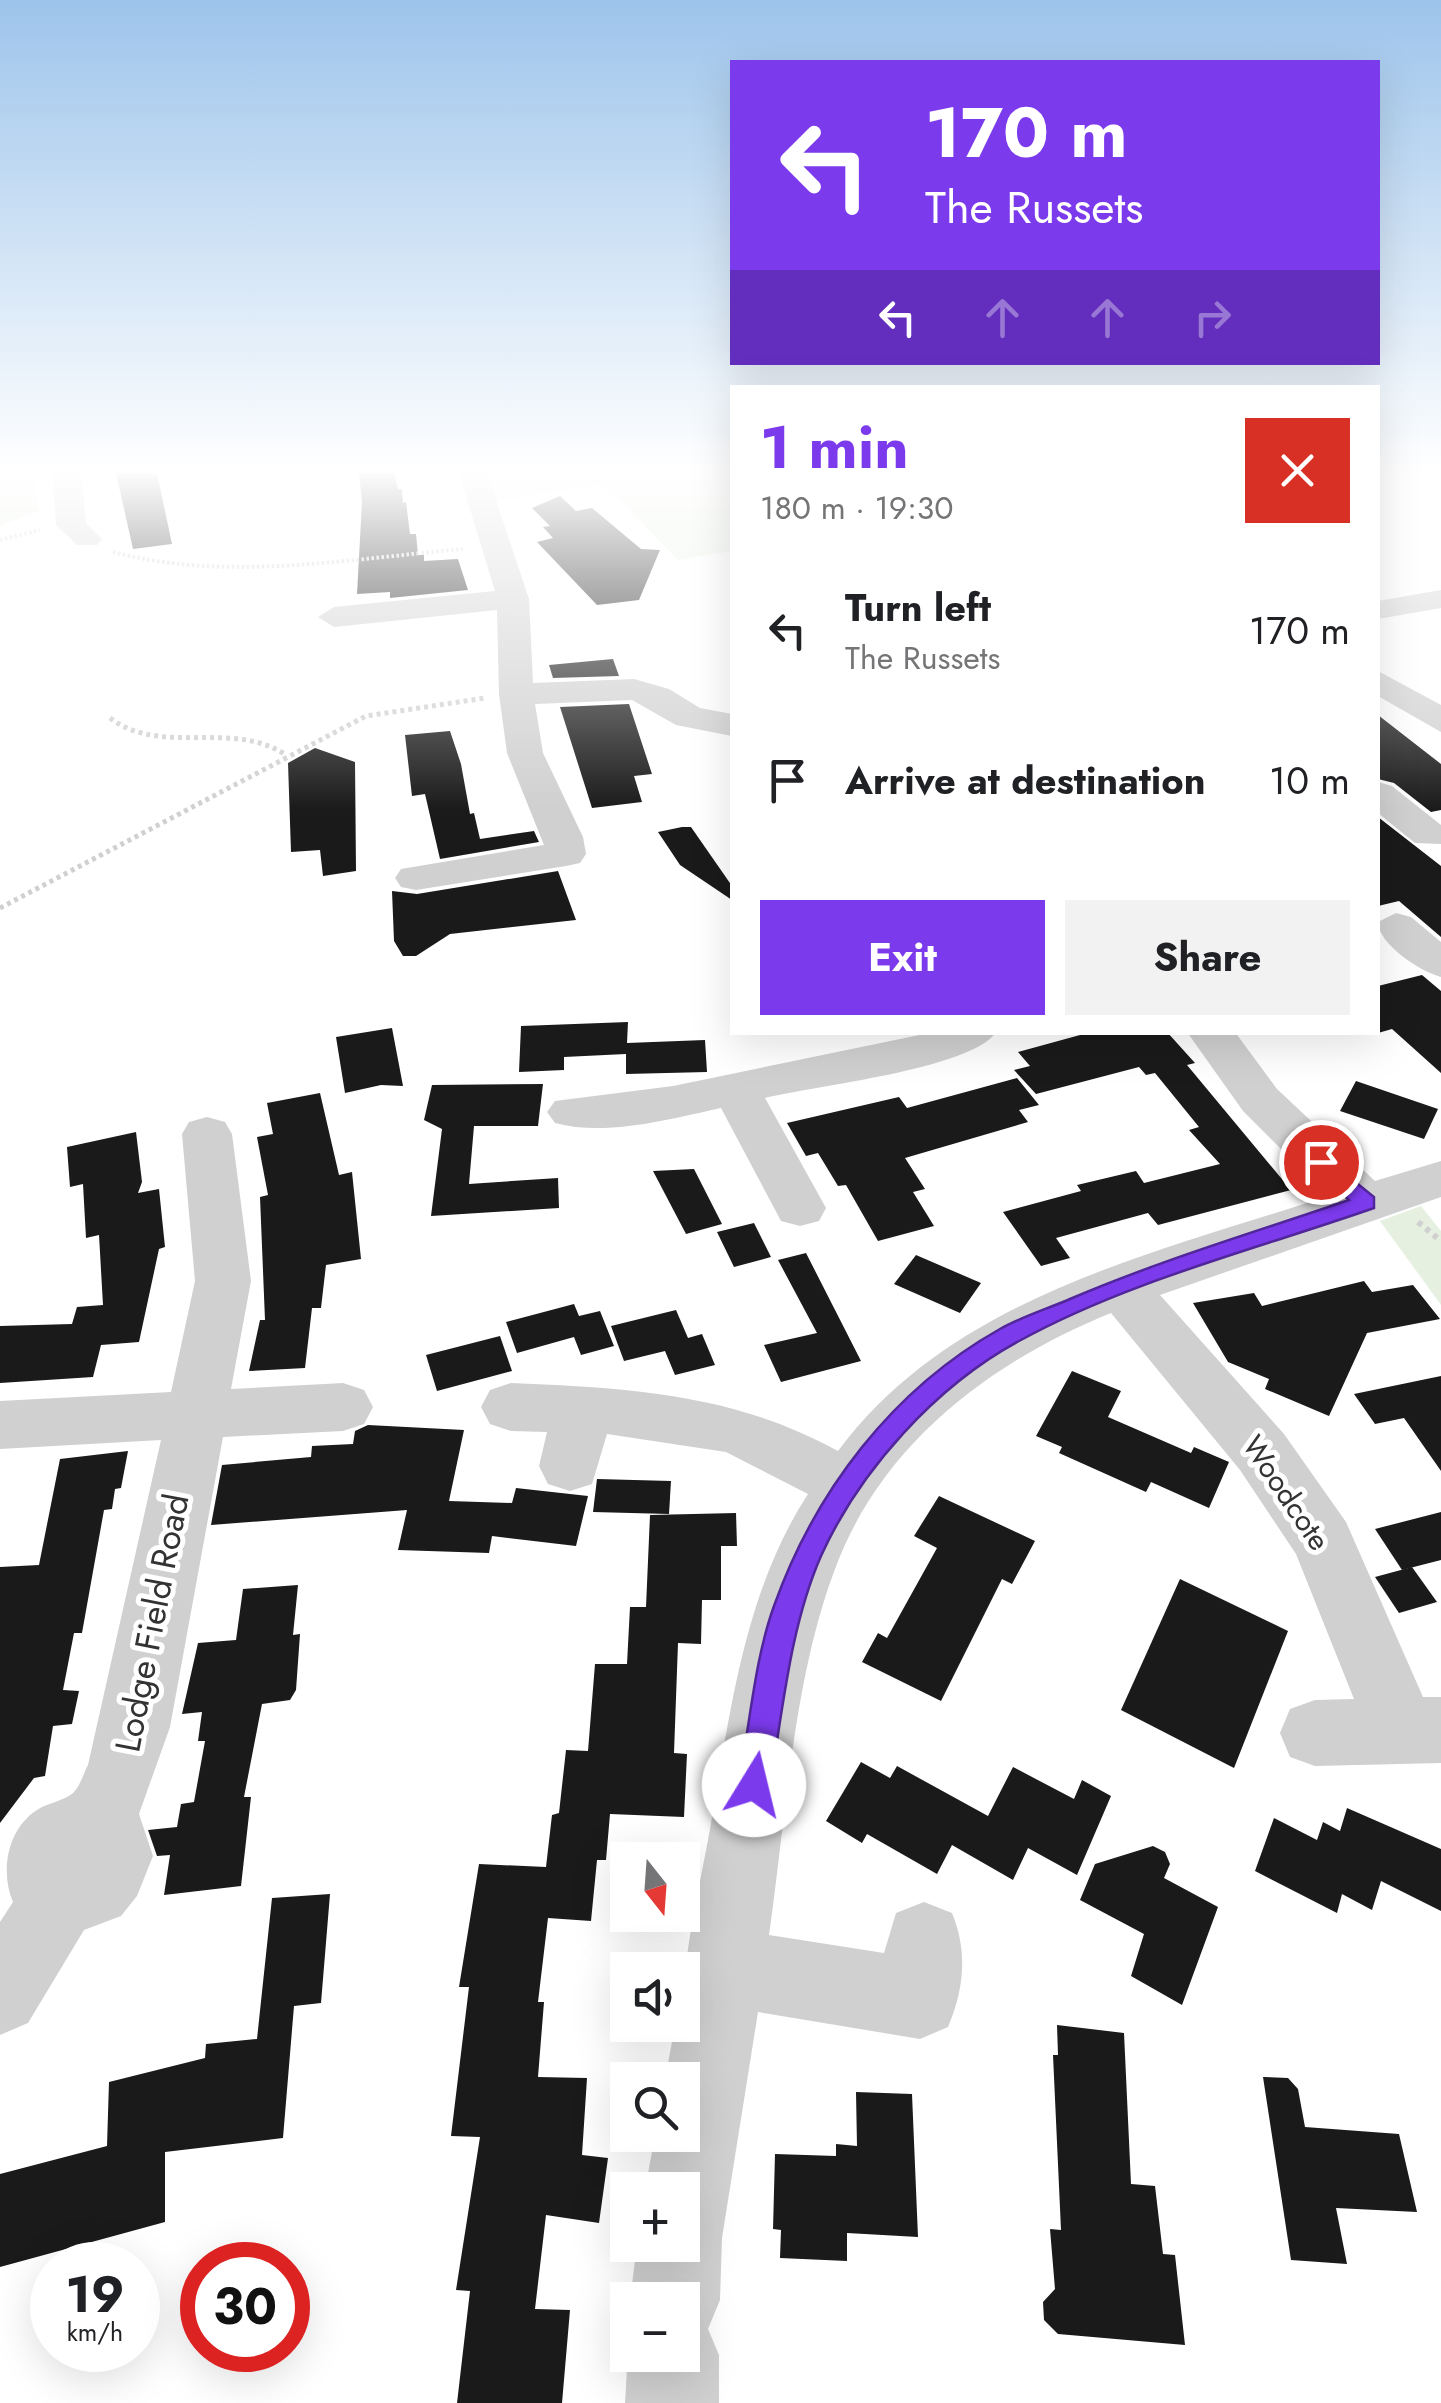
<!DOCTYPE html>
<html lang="en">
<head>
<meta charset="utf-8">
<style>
  :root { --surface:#fff; --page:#f2f2f2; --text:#202124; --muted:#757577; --accent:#7c3aed }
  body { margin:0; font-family:Jost,sans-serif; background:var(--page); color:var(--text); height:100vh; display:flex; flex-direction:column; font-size:38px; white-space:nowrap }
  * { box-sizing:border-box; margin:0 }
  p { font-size:32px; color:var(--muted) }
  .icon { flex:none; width:55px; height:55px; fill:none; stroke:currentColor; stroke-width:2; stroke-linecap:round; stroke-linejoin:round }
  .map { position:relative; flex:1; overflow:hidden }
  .details { position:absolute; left:730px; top:385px; width:650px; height:650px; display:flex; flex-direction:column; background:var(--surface); border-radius:0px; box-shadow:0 10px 40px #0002 }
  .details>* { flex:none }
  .top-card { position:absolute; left:730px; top:60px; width:650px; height:305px; border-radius:0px; box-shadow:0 10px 40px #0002; background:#7c3aed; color:#fff; overflow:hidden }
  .needle { width:65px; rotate:163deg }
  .buttons { position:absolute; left:610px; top:1842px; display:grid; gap:20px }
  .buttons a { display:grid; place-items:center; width:90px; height:90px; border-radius:0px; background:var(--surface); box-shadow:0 10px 40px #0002; font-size:50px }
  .speed { position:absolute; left:30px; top:2242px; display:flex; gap:20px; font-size:50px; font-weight:700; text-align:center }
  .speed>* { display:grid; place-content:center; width:130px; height:130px; border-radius:50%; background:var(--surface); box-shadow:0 10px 40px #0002; line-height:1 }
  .speed small { font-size:25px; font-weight:400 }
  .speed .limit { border:15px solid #d22; background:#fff; color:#111 }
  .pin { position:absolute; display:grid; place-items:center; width:85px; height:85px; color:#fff; margin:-42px; border:5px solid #fff; border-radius:50%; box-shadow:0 2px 10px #0007 }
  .me { position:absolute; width:110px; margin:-55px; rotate:9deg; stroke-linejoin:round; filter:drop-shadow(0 0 8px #0008) }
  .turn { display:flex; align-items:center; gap:35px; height:210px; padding:0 30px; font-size:45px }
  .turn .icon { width:130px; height:130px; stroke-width:2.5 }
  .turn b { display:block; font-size:70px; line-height:85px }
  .lanes { display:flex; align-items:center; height:95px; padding:0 30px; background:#0003; justify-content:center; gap:50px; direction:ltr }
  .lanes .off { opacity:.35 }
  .round { display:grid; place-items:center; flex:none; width:105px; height:105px; border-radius:0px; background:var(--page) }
  .summary { display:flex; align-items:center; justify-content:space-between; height:170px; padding:0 30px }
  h1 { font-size:60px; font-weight:700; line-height:75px; color:var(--accent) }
  .primary-button { display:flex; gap:20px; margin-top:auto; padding:20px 30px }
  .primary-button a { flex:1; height:115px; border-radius:0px; background:var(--accent); color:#fff; font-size:40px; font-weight:700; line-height:115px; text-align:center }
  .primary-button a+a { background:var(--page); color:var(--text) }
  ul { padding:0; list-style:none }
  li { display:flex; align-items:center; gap:30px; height:150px; padding:0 30px }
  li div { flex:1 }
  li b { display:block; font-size:38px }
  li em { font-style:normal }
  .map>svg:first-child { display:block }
  .green { fill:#e6f0e1 }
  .building { fill:#1a1a1a }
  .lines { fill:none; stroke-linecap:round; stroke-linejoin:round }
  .path-far2 { stroke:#d0d0d0; stroke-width:4; stroke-dasharray:2.5 2.5; stroke-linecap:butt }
  .path-far1 { stroke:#d0d0d0; stroke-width:5; stroke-dasharray:4 4; stroke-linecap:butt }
  .path { stroke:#d0d0d0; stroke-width:6; stroke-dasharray:5 5; stroke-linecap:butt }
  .minor { fill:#d0d0d0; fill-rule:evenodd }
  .route { fill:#7c3aed; stroke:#51269a; stroke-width:2.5 }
  .labels { text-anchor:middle; stroke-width:10; stroke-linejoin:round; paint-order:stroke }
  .street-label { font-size:30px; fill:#333; stroke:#fff }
  .near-street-label { font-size:35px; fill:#333; stroke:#fff }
</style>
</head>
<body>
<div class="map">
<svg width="1441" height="2403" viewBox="0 0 1441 2403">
  <rect width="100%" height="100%" fill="#fff"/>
  <g class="green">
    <path d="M0 473H40L34 487 40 511 0 525Z"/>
    <path d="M482 473H732V551L678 560 604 484 494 501Z"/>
    <path d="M1421 1206 1441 1231V1305L1380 1221Z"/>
  </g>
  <g class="building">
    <path d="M116 473H157L172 544 133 549Z"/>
    <path d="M359 473H394L398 489H402L403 503 406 502 410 534H416L418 555H424V561L458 559 468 590 390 598V592L357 594 362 502Z"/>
    <path d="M560 496 576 511 592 508 641 549 660 550 639 600 597 605 537 542 553 538 543 527 550 526 532 508Z"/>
    <path d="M613 659 619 676 553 678 549 665Z"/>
    <path d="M629 704 652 774 634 776 642 802 592 808 560 707Z"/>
    <path d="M1378 715 1441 764V810L1431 812 1394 783 1378 779Z"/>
    <path d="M450 731 461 764 470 814 474 813 480 839 534 831 539 842 440 859 425 794 412 796 405 735Z"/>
    <path d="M315 748 355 762 356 871 323 876 320 850 291 852 288 763Z"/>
    <path d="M1378 817 1441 866V937L1399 901 1378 906Z"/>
    <path d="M682 827H691L732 886V900L680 865 658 832Z"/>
    <path d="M558 871 576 920 450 934 416 956H403L394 941 392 891 417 894Z"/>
    <path d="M1422 975 1441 991V1073L1392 1029 1378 1033V986Z"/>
    <path d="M628 1022 627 1043 705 1040 707 1072 626 1074V1054L564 1057V1070L519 1072 521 1026Z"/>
    <path d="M392 1028 403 1086 381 1085 345 1093 336 1037Z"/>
    <path d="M1091 1032H1167L1195 1063 1187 1065 1291 1190 1158 1225 1148 1213 1056 1238 1070 1258 1041 1266 1003 1212 1081 1191 1077 1185 1136 1171 1144 1183 1220 1164 1189 1130 1199 1127 1155 1073 1146 1075 1139 1067 1036 1094 1014 1070 1030 1066 1018 1052Z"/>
    <path d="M1017 1078 1039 1105 1019 1110 1028 1122 905 1158 925 1189 913 1192 934 1226 878 1241 846 1185 838 1186 818 1153 806 1156 787 1123 899 1097 907 1108Z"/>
    <path d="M1356 1081 1438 1109 1424 1139 1340 1111Z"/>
    <path d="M543 1084 538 1126H474L469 1184 558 1178 559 1208 431 1216 442 1129 424 1120 432 1085Z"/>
    <path d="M320 1093 339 1175 352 1172 361 1259 326 1265 321 1308H312L305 1368 249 1371 260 1320H265L260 1197 268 1195 257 1137 273 1134 267 1103Z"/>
    <path d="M136 1132 142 1182 138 1193 159 1189 165 1247 159 1249 139 1342 101 1345 93 1377 0 1383V1326L72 1324 77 1307 103 1305 99 1235 86 1238 83 1184 70 1187 67 1147Z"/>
    <path d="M694 1169 722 1224 686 1234 653 1171Z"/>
    <path d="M754 1223 771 1257 734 1267 717 1232Z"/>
    <path d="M806 1253 861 1361 781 1382 764 1345 817 1333 778 1260Z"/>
    <path d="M916 1255 981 1283 960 1313 894 1284Z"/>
    <path d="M1364 1281 1372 1292 1413 1285 1440 1319 1367 1333 1329 1416 1265 1389 1269 1379 1228 1362 1193 1303 1254 1293 1262 1306Z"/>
    <path d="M574 1304 579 1316 600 1311 614 1346 581 1355 574 1337 517 1353 506 1322Z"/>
    <path d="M676 1310 688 1338 702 1334 715 1365 675 1375 665 1351 624 1361 611 1326Z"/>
    <path d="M500 1336 512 1371 437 1391 426 1355Z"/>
    <path d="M1072 1371 1121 1391 1108 1417 1191 1453 1194 1447 1229 1462 1209 1508 1151 1482 1146 1492 1059 1453 1062 1447 1036 1436Z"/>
    <path d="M1441 1376V1471L1404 1418 1375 1424 1354 1394Z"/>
    <path d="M368 1425 464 1430 449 1501 512 1503 516 1488 588 1496 576 1546 492 1536 489 1553 398 1550 407 1510 211 1525 222 1465 311 1457 312 1446 353 1444 355 1431Z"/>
    <path d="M128 1451 121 1488 115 1489 112 1509 104 1510 82 1633H74L63 1690 79 1691 72 1724 53 1726 45 1776 34 1778 0 1823V1567L39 1565 60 1459Z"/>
    <path d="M597 1479 671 1481 669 1514 593 1512Z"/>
    <path d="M939 1496 1035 1541 1012 1584 1002 1579 941 1701 862 1662 878 1633 887 1638 937 1548 914 1536Z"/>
    <path d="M1441 1512V1560L1402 1570 1375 1529Z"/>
    <path d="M736 1513 737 1546H721V1600H702L701 1644 678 1643 674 1753 687 1754 684 1817 610 1814 606 1860H597L591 1921 548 1918 538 2002H544L538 2077 587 2078 582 2155 608 2158 599 2223 546 2215 535 2309 570 2310 562 2403H457L470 2291 456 2290 480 2137 451 2136 469 1987H459L479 1864 546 1867 552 1815 559 1813 566 1750 588 1751 595 1664H627L630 1607H646L650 1515Z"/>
    <path d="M1412 1567 1437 1602 1399 1613 1375 1577Z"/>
    <path d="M1180 1579 1288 1631 1234 1768 1121 1710Z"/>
    <path d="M298 1585 293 1635 300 1634 296 1690 290 1700 262 1704 244 1797H251L241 1886 164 1895 170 1855 157 1856 148 1830 177 1827 181 1804 194 1802 205 1741H198L202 1712 182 1714 198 1643 236 1640 243 1589Z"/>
    <path d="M861 1762 890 1778 897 1766 988 1816 1013 1767 1074 1799 1082 1780 1111 1796 1077 1875 1028 1848 1013 1880 952 1845 937 1874 867 1834 862 1843 826 1821Z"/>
    <path d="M1347 1808 1441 1849V1911L1381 1881 1372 1910 1342 1894 1337 1913 1255 1871 1274 1818 1317 1840 1323 1822 1340 1831Z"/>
    <path d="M1153 1846 1165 1852 1170 1864 1164 1878 1218 1907 1182 2005 1131 1976 1144 1934 1080 1900 1095 1864Z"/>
    <path d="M330 1894 321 2003 294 2006 283 2138 165 2152V2222L0 2267V2174L107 2146 109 2082 205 2058 206 2044 257 2039 272 1898Z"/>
    <path d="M1057 2025 1124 2033 1131 2184 1155 2186 1163 2254 1175 2255 1185 2345 1058 2334 1044 2320 1043 2302 1055 2289 1050 2229 1061 2230 1053 2055H1058Z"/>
    <path d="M1263 2077 1288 2078 1298 2089 1305 2127 1399 2134 1417 2212 1336 2208 1347 2264 1291 2260Z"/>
    <path d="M856 2092 912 2094 918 2237 847 2233V2261L780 2258 781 2230 773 2229 775 2154 836 2156V2144L857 2146Z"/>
  </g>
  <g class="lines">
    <g class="path-far2">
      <path d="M0 540 40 530"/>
      <path d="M113 552C226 582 348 559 463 549"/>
    </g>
    <g class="path-far1">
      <path d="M110 718C162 757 232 719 286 755"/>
      <path d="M0 908 366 716 485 698"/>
    </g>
    <path class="path" d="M1418 1222 1441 1241"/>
    <g class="minor">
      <path d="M53 473H81L86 523 102 539 97 545H77L56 525Z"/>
      <path d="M459 473H487L529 599 533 683 634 679 669 689 700 708 732 714V736L676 725 632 700 535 704 543 753 583 837 586 854 580 863 566 866 416 890 401 887 395 878 401 869 544 845 507 753 499 694 497 610 334 627 318 617 334 607 495 591Z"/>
      <path d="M1441 590V608L1378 619V601Z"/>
      <path d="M1378 671 1441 705V732L1378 696Z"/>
      <path d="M1378 782 1392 786 1441 825V844L1415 843 1378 813Z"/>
      <path d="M1396 913 1411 917 1441 942V977C1421 972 1378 944 1378 922Z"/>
      <path d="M934 1032H996C972 1069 813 1086 765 1098L826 1208 819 1221 800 1226 781 1221 721 1108C670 1119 606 1137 555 1123L547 1112 555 1101 673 1086Z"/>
      <path d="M1187 1032H1235L1277 1089 1375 1181 1441 1161V1197L1160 1295 1284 1434 1346 1522 1423 1697H1441V1763L1315 1766 1290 1757 1280 1733 1290 1709 1315 1700 1354 1699 1296 1554 1240 1470 1111 1313C992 1361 881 1444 835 1569 793 1680 786 1817 769 1935L884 1953 896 1913 924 1902 952 1913C968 1952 964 1989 948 2027L920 2039 758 2012 722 2238 720 2300 708 2329 719 2355V2403H625L628 2353 682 2355V2300H630L637 2245H682V2190H645L655 2135H682V2080H665L675 2025H682C682 1959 698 1895 710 1829 730 1715 743 1594 808 1494L726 1452 607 1434 592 1484 570 1491 548 1484 539 1466 547 1432 511 1431 490 1424 481 1407 490 1390 511 1383C627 1388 733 1393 838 1451 953 1296 1154 1254 1328 1196L1243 1111Z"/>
      <path d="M207 1117 225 1122 232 1134 251 1281 231 1389 343 1383 364 1390 373 1407 364 1424 343 1431 223 1437 170 1727 139 1814 153 1856 137 1896 121 1916 84 1930 28 2023 0 2035V1922L13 1902C0 1872 7 1829 37 1810 47 1803 64 1801 73 1793 80 1787 84 1772 88 1765L161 1440 0 1449V1401L171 1392 195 1281 182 1134 189 1122Z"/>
    </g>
  </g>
  <linearGradient id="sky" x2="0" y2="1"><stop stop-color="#9dc4eb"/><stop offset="0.58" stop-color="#fff"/><stop offset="1" stop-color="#fff" stop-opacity="0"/></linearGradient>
  <rect width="1441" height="810" fill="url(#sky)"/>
  <path class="route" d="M1321 1154 1374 1197V1208C1257 1249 1128 1281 1019 1341 936 1386 860 1470 821 1556 790 1627 783 1709 770 1785L765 1795 754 1800 743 1795 738 1785C750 1727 754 1661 774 1606 815 1491 893 1389 1000 1329 1021 1317 1047 1309 1070 1299 1161 1260 1256 1232 1349 1200L1313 1167 1310 1162Z"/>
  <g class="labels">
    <g class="street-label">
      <text transform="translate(1286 1493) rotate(56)" y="10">Woodcote</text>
    </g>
    <g class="near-street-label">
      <text transform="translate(152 1623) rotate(-79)" y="12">Lodge Field Road</text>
    </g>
  </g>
</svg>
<div class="buttons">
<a><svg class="needle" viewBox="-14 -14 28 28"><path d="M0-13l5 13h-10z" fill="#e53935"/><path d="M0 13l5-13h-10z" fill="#757577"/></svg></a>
<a><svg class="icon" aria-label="sound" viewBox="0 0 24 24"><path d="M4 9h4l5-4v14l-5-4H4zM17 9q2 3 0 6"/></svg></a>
<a><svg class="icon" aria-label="search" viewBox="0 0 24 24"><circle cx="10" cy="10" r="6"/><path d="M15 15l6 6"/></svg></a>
<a>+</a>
<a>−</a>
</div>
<div class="speed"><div>19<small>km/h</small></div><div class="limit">30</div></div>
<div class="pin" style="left:1321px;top:1162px;background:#d93025"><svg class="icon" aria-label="arrive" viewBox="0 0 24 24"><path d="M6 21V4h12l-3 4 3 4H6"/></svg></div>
<svg class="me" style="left:754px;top:1785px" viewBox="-20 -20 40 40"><circle r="19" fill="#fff"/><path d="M0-13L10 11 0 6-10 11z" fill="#7c3aed"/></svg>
<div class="top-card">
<div class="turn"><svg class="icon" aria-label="left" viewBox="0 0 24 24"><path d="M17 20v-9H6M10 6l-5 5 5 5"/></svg><div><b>170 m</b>The Russets</div></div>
<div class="lanes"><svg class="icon" aria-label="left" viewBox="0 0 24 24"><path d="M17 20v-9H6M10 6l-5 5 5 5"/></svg><svg class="icon off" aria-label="ahead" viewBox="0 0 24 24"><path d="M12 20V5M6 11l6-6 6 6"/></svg><svg class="icon off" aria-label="ahead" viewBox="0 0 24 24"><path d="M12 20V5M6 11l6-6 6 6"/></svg><svg class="icon off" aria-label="right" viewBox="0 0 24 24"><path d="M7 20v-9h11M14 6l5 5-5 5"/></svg></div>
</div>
<section class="details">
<div class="summary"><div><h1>1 min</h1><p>180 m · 19:30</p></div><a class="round" style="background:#d93025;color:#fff"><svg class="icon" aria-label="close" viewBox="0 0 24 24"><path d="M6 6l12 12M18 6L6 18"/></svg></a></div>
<ul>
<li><svg class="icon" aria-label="left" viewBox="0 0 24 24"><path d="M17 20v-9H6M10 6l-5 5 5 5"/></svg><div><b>Turn left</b><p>The Russets</p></div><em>170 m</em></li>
<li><svg class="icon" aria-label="arrive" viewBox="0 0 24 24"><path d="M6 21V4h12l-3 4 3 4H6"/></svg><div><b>Arrive at destination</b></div><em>10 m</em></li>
</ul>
<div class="primary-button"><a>Exit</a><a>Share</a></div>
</section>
</div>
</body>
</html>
